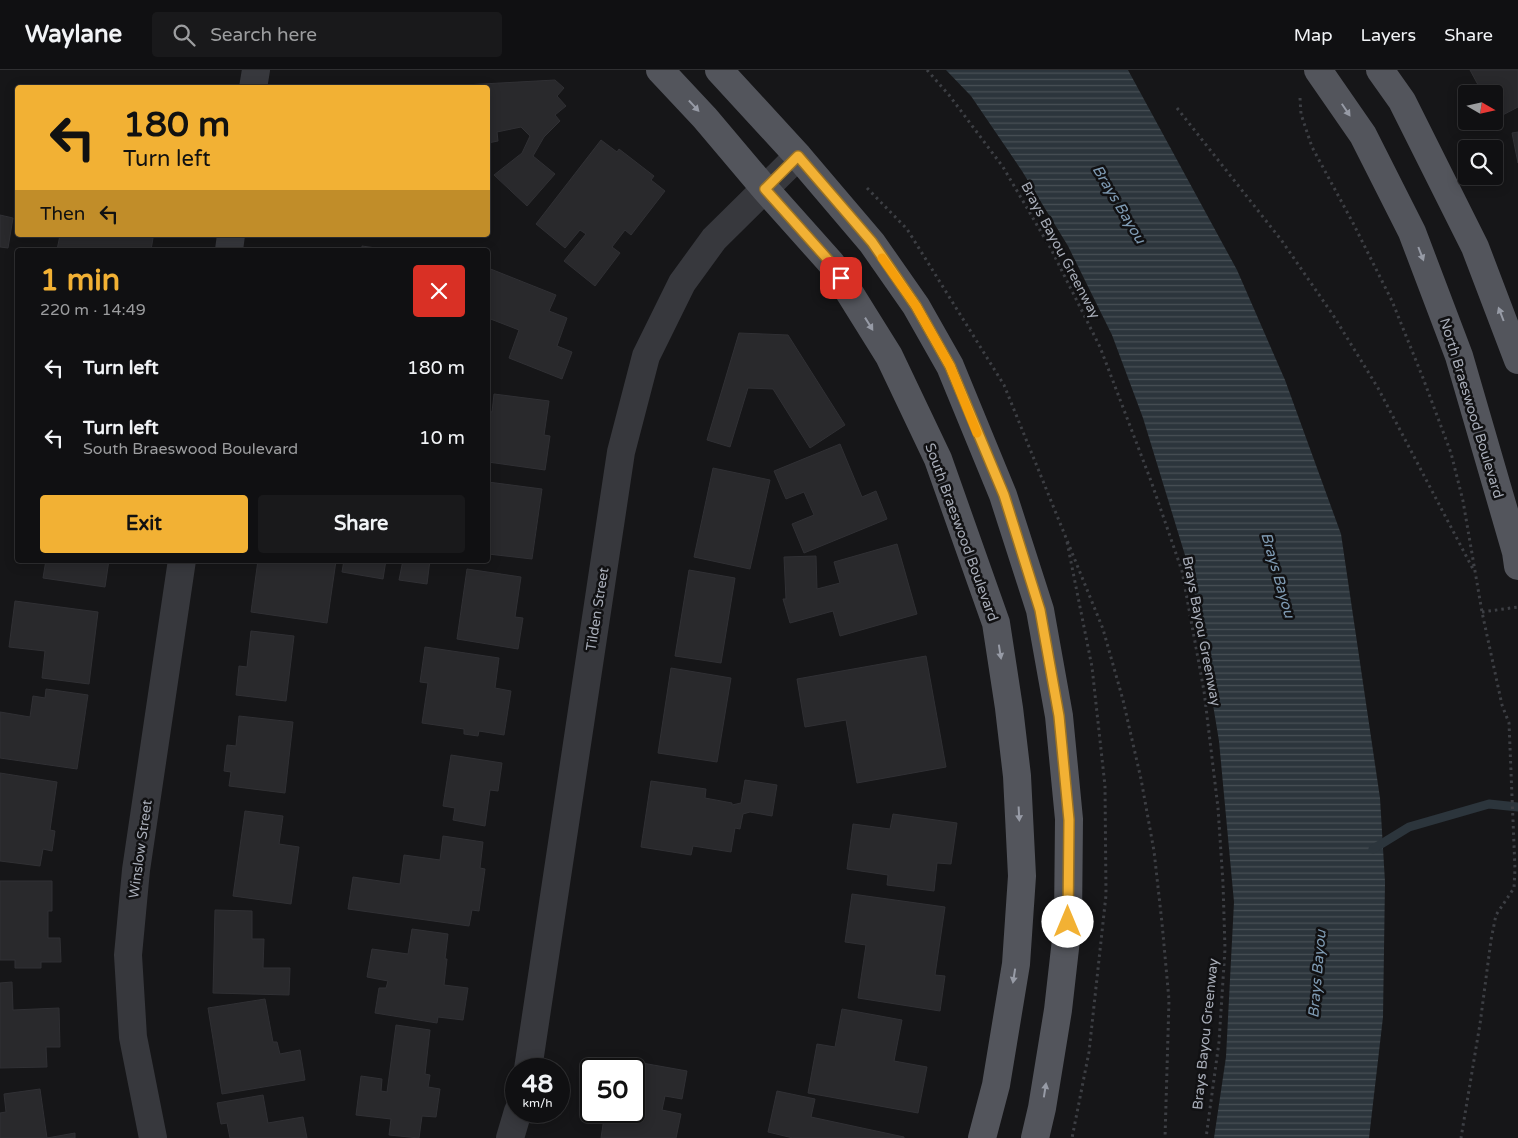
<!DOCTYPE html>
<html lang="en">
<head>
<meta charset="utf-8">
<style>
  :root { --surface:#101012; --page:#19191b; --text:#f1f3f6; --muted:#9c9d9f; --line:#303032; --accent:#f2b134 }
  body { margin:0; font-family:"Varela Round",sans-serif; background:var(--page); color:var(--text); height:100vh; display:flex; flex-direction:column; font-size:19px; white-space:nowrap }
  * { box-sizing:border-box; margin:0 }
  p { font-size:16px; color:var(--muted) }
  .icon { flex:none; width:28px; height:28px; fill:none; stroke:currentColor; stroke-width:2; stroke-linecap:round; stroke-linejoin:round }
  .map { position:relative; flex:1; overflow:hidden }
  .panel { position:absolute; left:15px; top:178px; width:475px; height:315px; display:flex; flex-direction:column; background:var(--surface); border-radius:5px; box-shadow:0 2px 12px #0003,0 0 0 1px var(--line) }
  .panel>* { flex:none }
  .guide { position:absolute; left:15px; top:15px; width:475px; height:152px; border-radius:5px; box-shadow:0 2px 12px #0003,0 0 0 1px var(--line); background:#f2b134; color:#111; overflow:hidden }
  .needle { width:32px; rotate:99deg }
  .buttons { position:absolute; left:1458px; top:15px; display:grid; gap:10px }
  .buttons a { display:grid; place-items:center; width:45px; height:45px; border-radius:5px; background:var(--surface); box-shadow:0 2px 12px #0003,0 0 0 1px var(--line); font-size:25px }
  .speed { position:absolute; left:505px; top:988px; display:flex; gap:10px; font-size:25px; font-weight:700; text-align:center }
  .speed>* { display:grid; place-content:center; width:65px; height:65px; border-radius:50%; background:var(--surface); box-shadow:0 2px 12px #0003,0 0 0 1px var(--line); line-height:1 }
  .speed small { font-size:12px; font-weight:400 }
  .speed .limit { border:2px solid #111; border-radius:8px; background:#fff; color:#111 }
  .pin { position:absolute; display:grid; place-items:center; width:42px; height:42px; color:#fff; margin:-21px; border-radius:10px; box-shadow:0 2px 8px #0006 }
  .me { position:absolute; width:55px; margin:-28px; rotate:0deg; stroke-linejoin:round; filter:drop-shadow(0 0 4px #0008) }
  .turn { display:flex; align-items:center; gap:18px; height:105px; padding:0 25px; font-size:22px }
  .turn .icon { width:65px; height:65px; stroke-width:2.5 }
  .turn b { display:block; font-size:35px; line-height:42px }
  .then { display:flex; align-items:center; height:48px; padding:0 25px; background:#0003; gap:10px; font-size:19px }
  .round { display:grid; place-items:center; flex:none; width:52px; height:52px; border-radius:5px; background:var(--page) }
  .headline { display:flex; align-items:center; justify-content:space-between; height:85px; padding:0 25px }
  h1 { font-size:30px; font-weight:700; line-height:38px; color:var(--accent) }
  .button { display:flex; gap:10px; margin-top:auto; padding:10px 25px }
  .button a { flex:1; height:58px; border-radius:5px; background:var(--accent); color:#111; font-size:20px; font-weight:700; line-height:58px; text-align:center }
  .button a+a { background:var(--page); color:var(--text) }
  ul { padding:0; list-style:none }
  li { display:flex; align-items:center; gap:15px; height:70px; padding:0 25px }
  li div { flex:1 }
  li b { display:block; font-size:19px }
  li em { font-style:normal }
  header { display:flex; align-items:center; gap:30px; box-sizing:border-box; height:70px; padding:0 25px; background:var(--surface); border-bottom:1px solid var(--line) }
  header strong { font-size:24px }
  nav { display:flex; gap:28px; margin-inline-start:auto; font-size:18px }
  .search { width:350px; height:45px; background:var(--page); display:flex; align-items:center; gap:12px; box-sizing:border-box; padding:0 18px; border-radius:5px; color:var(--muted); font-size:19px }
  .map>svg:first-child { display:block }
  .water { fill:url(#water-rules) }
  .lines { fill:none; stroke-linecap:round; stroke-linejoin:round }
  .stream { stroke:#2c353c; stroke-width:9 }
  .building { fill:#29292c; stroke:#303034 }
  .path { stroke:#3d3f44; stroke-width:3; stroke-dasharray:2.5 4; stroke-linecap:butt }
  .minor { stroke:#37383d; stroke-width:28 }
  .major { stroke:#53555c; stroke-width:28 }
  .oneway { fill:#979ba6 }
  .route-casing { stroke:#9d7322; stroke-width:12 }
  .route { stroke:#f2b134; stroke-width:9 }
  .slow { stroke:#f59e0b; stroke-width:9 }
  .labels { text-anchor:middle; stroke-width:5; stroke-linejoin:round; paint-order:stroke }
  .street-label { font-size:14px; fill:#a8adb8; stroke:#111113 }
  .water-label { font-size:15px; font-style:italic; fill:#7f9bb3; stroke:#111113 }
</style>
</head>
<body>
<header>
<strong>Waylane</strong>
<div class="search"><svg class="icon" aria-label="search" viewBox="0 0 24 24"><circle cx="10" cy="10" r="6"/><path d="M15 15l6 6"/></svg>Search here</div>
<nav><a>Map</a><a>Layers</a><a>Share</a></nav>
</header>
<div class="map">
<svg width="1518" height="1068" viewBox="0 0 1518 1068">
  <defs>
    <pattern id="water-rules" width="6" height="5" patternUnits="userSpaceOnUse" patternTransform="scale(1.25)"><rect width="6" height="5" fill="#2c353c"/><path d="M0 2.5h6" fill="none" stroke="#485056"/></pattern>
  </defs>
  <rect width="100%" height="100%" fill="#161618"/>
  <path class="water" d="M946 0H1128L1237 200 1285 310 1341 464 1380 728 1385 812 1383 947 1369 1068H1214L1226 987 1234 832 1219 671 1192 508 1143 348 1112 265 1068 176 1022 101 971 26Z"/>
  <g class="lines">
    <path class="stream" d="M1373 779 1409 757 1489 734 1518 737"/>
  </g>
  <g class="building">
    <path d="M1470 0H1518V37L1497 48 1494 43V24H1483Z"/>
    <path d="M555 10 564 18 557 26 566 36 555 45 560 51 544 67 533 86 555 104 527 136 494 105 522 83 530 66 521 57 497 62 498 71 488 73V18H463L464 15Z"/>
    <path d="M1518 62V93L1512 63Z"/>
    <path d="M601 70 617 82 619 79 654 106 651 110 665 121 631 165 625 160 612 177 620 183 595 216 564 191 586 164 580 160 565 178 536 154Z"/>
    <path d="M0 145 13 148 8 178 0 177Z"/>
    <path d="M60 165H132L153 168 151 180H57Z"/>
    <path d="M362 176 390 180H362Z"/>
    <path d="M488 198 556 225 549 241 567 248 557 276 572 282 562 309 509 288 519 260 488 248Z"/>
    <path d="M739 263 788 265 845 355 810 378 773 319 748 318 730 377 707 370Z"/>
    <path d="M494 324 549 331 544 365 550 366 545 400 488 392V341L492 342Z"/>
    <path d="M840 374 862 427 876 421 887 449 804 483 792 454 814 445 804 422 786 429 774 401Z"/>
    <path d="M713 398 770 410 750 499 694 487Z"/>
    <path d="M488 412 542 419 532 489 488 484Z"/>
    <path d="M897 474 917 544 840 566 833 541 790 553 783 529H786L784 487 816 486 817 519 840 513 834 492Z"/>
    <path d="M46 490H109L105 517 43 508Z"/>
    <path d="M258 490 336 491 327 553 251 542Z"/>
    <path d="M344 490H386L383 509 342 502Z"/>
    <path d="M403 490H430L427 514 399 510Z"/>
    <path d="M467 499 521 507 515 547 523 548 518 579 457 569Z"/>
    <path d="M689 500 735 508 721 593 675 586Z"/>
    <path d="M15 531 98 542 89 614 42 608 45 581 9 577Z"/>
    <path d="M251 561 294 566 286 631 236 625 239 596 247 597Z"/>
    <path d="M425 577 499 588 495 618 511 621 504 665 479 661 478 666 464 664V659L422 653 428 613 420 612Z"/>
    <path d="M926 586 946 697 857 713 846 650 805 657 797 609Z"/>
    <path d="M671 598 731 608 717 692 658 683Z"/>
    <path d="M46 619 88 625 77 699 0 688V642L30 647 33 626 45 628Z"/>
    <path d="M239 646 293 652 285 723 229 716 231 702 224 701 227 675 236 676Z"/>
    <path d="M451 685 502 693 498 721 490 720 485 756 453 750 455 738 443 736Z"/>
    <path d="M0 703 57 712 50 760 55 761 52 781 43 779 40 796 0 791Z"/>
    <path d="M745 710 777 715 772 746 750 742 743 744 740 759 735 758 731 782 693 776 691 785 641 777 651 711 706 719 705 728 732 733V735L741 733Z"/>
    <path d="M245 741 283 746 279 774 299 777 291 834 233 826Z"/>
    <path d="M893 744 957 753 951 794 937 793 934 821 887 815 888 805 847 799 853 754 890 759Z"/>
    <path d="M443 766 483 772 480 798 485 799 479 841 472 840 469 856 348 839 353 807 400 814 404 785 440 790Z"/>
    <path d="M0 811H52V841H48V868H60L61 892H41V898H15V890H0Z"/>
    <path d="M852 824 945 837 935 905 945 906 940 941 858 928 866 875 845 872Z"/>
    <path d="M215 840 252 841V869H264L263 898H290L289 925 213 923Z"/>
    <path d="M412 859 448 864 445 889H447L444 915 468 918 463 950 438 947 437 953 375 943 379 918H386L388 911 367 907 372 879 408 884Z"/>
    <path d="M12 912 13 940 59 938 60 977H46L47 997 0 998V913Z"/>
    <path d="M265 929 273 972H277L280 984 300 980 305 1010 222 1024 208 938Z"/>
    <path d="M842 939 902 950 894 991 927 997 918 1043 808 1023 817 974 835 977Z"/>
    <path d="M396 955 430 960 425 1004 430 1005 428 1017 440 1019 436 1047 422 1046 419 1068 389 1065 391 1049 356 1045 361 1006 382 1009 381 1021 387 1022Z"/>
    <path d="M631 991 687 1001 682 1029 665 1026 662 1040 681 1044 676 1068H601L605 1041H634V999H630Z"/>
    <path d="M40 1019 47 1068 75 1063V1068H0V1043L6 1042 4 1024Z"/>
    <path d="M777 1021 815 1029 811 1047 904 1067V1068H793L768 1062Z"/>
    <path d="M263 1025 268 1053 303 1047 307 1068H230L227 1053 221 1054 217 1033Z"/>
  </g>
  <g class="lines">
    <g class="path">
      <path d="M927 0 949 25 1003 97 1051 179 1100 277 1151 411 1182 501 1204 621 1218 738 1223 813 1225 879 1219 972 1206 1068"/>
      <path d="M1300 28 1301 44 1312 77 1353 153 1392 231 1423 308 1451 383 1463 431 1482 542 1502 635 1509 653 1515 799 1514 818 1496 845 1491 870 1480 954 1461 1068"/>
      <path d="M1177 38 1282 171 1333 245 1378 318 1474 501"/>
      <path d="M867 118 907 159 1004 315 1103 559 1123 630 1141 709 1154 781 1162 853 1169 930 1165 1068"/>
      <path d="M1067 472 1092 597 1105 716 1106 825 1089 982 1072 1068"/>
      <path d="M1482 542 1518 537"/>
    </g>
    <g class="minor">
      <path d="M253 18 256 0"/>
      <path d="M229 180 231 165"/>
      <path d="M528 999 621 382 646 286 682 213 714 169 798 86"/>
      <path d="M153 1068 133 967 128 885 136 800 182 490"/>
      <path d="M510 1068 518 1041"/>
    </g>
    <g class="major">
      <path d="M660 0 705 48 765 119 831 193 889 286 938 389 996 553 1009 638 1017 706 1022 806 1016 894 996 1015 982 1068"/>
      <path d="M719 0 798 86 872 173 916 236 950 296 1003 425 1040 540 1059 646 1069 749 1068 852 1058 940 1042 1038 1035 1068"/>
      <path d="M1318 0 1363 65 1412 162 1459 286 1516 482 1518 496"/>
      <path d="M1380 0 1402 31 1475 177 1518 290"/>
    </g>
  </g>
  <defs><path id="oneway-solid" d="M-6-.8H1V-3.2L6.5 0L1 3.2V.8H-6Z" transform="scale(1.25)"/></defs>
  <g class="oneway">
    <use href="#oneway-solid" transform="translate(694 36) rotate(47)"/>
    <use href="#oneway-solid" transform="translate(1346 40) rotate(56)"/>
    <use href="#oneway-solid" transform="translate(1421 184) rotate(69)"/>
    <use href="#oneway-solid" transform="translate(1501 244) rotate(-111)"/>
    <use href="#oneway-solid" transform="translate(869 254) rotate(58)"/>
    <use href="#oneway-solid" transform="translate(1000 582) rotate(81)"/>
    <use href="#oneway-solid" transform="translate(1019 744) rotate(87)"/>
    <use href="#oneway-solid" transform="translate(1014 906) rotate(99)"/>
    <use href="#oneway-solid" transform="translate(1045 1020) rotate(-81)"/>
  </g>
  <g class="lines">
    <defs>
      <path id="route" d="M841 208 831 193 765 119 798 86 872 172 916 236 950 296 1004 425 1040 540 1059 646 1069 750 1068 852"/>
    </defs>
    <use href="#route" class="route-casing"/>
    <use href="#route" class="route"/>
    <path class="slow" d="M882 188 916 236 950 296 977 363"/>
  </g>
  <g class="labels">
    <g class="street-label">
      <text transform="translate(1061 180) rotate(62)" y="5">Brays Bayou Greenway</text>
      <text transform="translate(1472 338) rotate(73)" y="5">North Braeswood Boulevard</text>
      <text transform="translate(962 462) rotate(70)" y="5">South Braeswood Boulevard</text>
      <text transform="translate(597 539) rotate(-81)" y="5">Tilden Street</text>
      <text transform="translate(1202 561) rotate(79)" y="5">Brays Bayou Greenway</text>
      <text transform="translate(140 779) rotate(-82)" y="5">Winslow Street</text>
      <text transform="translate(1205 964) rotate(-84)" y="5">Brays Bayou Greenway</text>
    </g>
    <g class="water-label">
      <text transform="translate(1119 134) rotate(59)" y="5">Brays Bayou</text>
      <text transform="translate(1278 505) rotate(74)" y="5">Brays Bayou</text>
      <text transform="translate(1317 904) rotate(-85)" y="5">Brays Bayou</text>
    </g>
  </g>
</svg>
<div class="buttons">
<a><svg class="needle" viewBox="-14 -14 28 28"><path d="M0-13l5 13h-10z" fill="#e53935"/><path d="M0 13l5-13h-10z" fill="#9c9d9f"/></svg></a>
<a><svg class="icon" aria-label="search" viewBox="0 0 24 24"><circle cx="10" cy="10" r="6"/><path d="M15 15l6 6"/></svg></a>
</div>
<div class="speed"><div>48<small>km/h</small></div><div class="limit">50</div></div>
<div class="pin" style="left:841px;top:208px;background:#d93025"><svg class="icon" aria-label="arrive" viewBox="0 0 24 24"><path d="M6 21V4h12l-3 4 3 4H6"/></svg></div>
<svg class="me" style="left:1068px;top:852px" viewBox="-20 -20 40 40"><circle r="19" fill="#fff"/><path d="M0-13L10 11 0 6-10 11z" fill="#f2b134"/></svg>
<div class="guide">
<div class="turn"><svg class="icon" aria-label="left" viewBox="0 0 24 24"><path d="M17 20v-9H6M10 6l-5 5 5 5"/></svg><div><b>180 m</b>Turn left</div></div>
<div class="then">Then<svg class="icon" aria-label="left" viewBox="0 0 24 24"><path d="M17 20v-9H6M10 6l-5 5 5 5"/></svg></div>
</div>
<section class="panel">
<div class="headline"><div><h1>1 min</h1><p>220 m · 14:49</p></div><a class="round" style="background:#d93025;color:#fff"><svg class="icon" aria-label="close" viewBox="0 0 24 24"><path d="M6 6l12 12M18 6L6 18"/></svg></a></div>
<ul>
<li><svg class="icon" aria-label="left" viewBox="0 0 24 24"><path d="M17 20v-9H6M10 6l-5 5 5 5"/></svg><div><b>Turn left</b></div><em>180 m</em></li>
<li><svg class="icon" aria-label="left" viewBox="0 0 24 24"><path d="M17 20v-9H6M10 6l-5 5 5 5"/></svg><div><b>Turn left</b><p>South Braeswood Boulevard</p></div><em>10 m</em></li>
</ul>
<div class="button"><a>Exit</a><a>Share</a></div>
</section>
</div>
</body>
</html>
